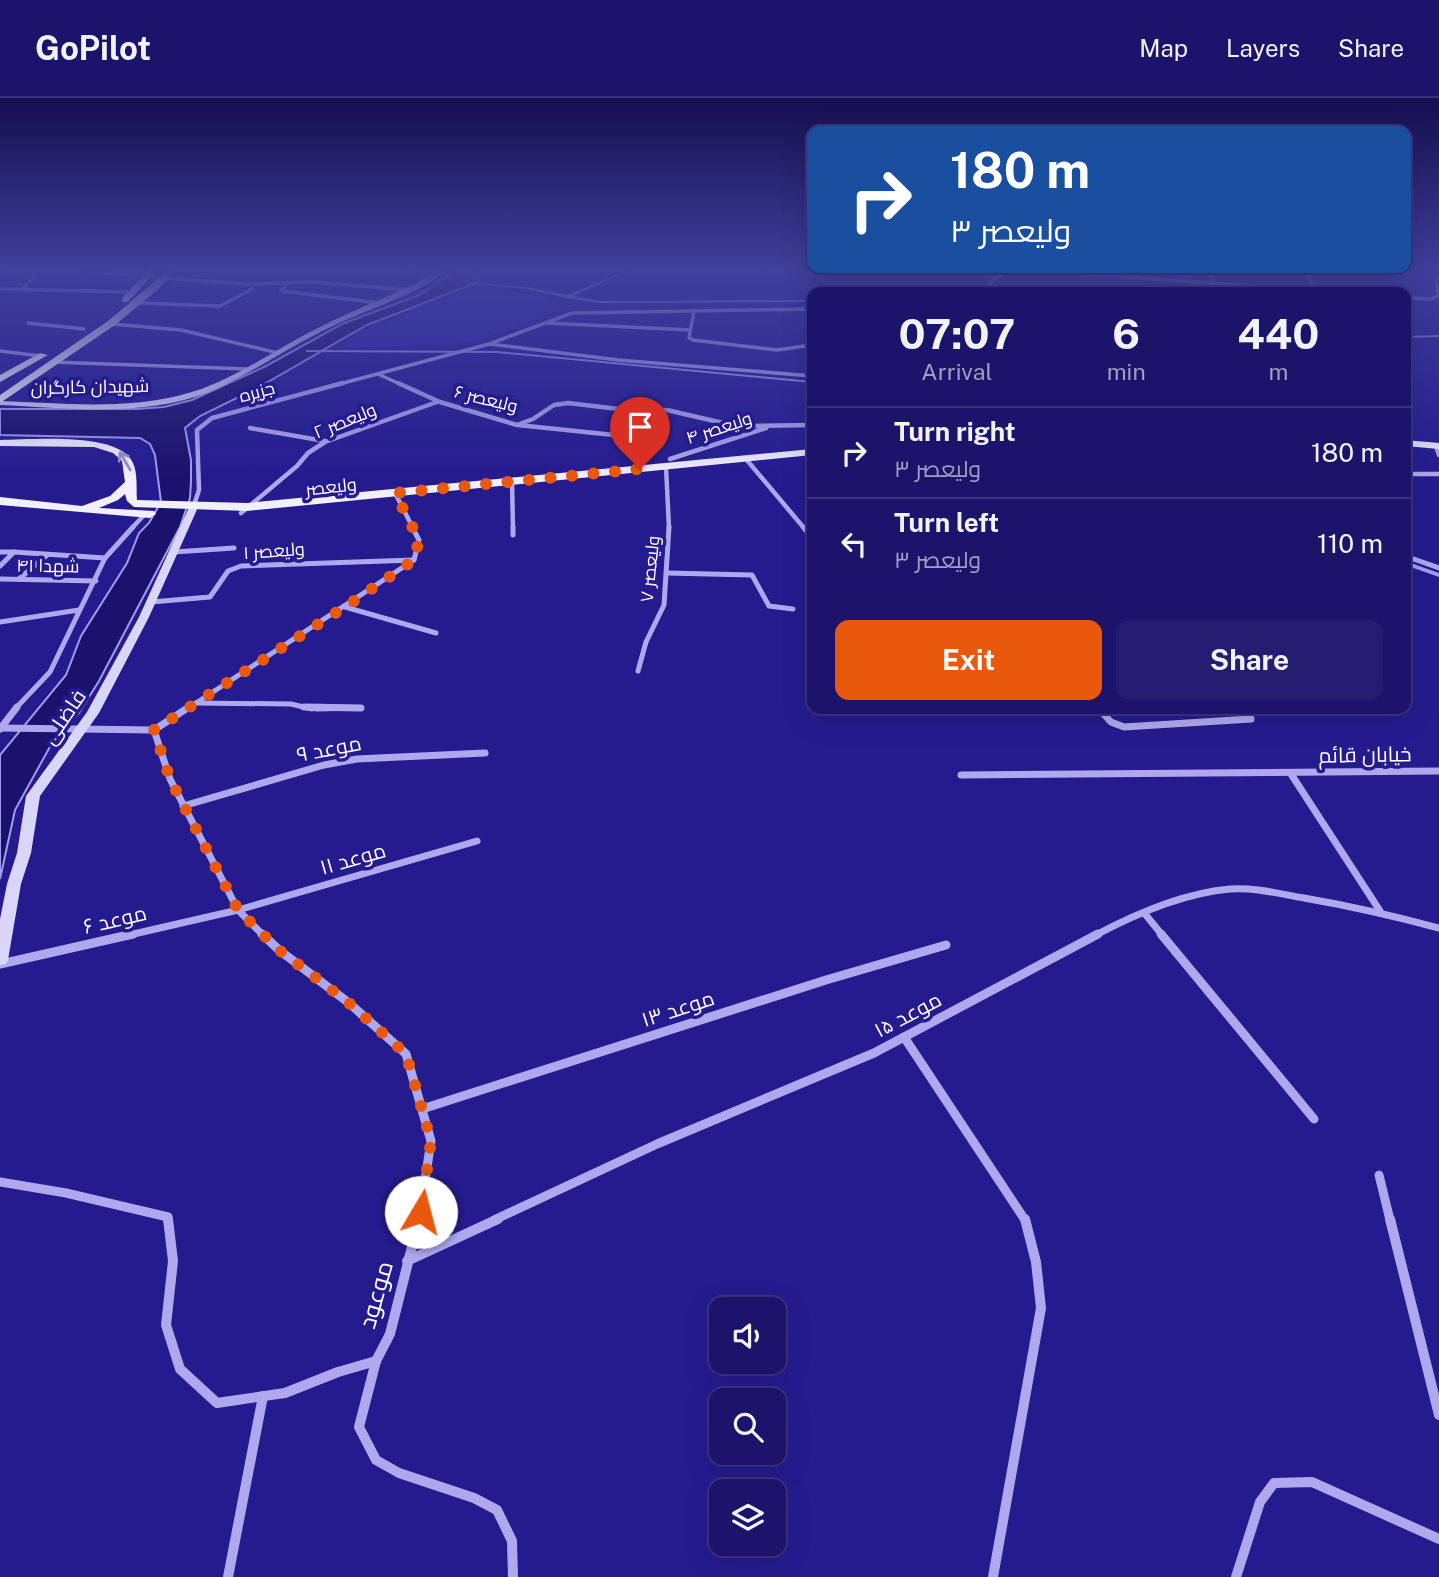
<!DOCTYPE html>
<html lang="en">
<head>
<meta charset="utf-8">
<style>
  :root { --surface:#1c146b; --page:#251d71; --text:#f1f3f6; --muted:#a09ec1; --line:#3a337e; --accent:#ea580c }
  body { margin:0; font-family:"Public Sans",Cairo,sans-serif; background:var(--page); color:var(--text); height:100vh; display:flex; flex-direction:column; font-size:26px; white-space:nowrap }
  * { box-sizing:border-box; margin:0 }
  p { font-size:23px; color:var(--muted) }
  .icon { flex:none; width:38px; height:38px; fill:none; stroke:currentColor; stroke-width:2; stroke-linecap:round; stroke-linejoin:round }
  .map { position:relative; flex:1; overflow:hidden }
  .panel { position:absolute; left:807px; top:189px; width:604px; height:427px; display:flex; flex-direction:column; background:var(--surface); border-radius:14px; box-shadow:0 7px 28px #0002,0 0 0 2px var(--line) }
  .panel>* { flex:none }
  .guide { position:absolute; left:807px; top:28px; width:604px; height:147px; border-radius:14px; box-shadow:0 7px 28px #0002,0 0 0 2px var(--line); background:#1a4fa0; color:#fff; overflow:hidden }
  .controls { position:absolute; left:709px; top:1199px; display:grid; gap:14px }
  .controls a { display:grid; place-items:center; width:77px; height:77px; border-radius:14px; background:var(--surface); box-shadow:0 7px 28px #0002,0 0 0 2px var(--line); font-size:35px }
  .pin { position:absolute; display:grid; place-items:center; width:60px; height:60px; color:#fff; margin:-72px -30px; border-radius:50% 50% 50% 0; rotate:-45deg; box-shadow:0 0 7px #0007 }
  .pin .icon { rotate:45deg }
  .me { position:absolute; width:77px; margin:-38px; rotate:8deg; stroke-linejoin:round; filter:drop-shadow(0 0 5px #0008) }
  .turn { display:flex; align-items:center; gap:24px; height:147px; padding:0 28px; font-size:32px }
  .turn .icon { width:91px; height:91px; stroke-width:2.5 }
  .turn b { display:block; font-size:49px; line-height:60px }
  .eta { display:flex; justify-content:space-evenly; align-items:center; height:119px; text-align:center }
  .eta b { font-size:42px; font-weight:700; line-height:49px }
  .button { display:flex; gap:14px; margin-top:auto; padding:14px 28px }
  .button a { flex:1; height:80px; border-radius:14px; background:var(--accent); color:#fff; font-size:28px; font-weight:700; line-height:80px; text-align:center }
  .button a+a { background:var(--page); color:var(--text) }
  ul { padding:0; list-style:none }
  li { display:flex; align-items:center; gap:21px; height:91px; padding:0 28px; border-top:2px solid var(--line) }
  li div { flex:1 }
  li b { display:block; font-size:26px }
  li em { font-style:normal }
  header { display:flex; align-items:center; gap:42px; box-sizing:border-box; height:98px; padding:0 35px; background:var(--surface); border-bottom:2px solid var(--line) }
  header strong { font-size:33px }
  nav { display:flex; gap:38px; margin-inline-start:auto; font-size:24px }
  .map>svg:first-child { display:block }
  .green { fill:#2e24a8 }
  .water { fill:#1b126d; stroke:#a19cf0; stroke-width:2 }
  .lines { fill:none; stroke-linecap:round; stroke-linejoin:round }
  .stream { fill:#a19cf0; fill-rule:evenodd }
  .street-far5 { stroke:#aea9ee; stroke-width:3.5 }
  .street-far4 { stroke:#aea9ee; stroke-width:4.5 }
  .street-far3 { stroke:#aea9ee; stroke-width:5 }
  .street-far2 { stroke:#aea9ee; stroke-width:7 }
  .street-far1 { stroke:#aea9ee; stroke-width:9 }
  .street { stroke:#aea9ee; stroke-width:10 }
  .secondary { fill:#dad6fa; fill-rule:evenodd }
  .primary { fill:#f2f0ff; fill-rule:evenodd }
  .oneway { stroke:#9690cd }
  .route { stroke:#ea580c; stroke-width:12; stroke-dasharray:0 21.6 }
  .labels { text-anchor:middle; stroke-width:7; stroke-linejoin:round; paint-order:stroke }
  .far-street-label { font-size:18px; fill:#fff; stroke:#251b8f }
  .street-label { font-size:21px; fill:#fff; stroke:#251b8f }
  .near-street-label { font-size:24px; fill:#fff; stroke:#251b8f }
</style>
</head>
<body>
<header>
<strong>GoPilot</strong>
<nav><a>Map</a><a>Layers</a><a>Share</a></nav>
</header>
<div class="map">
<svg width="1439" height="1479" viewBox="0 0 1439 1479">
  <rect width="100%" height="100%" fill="#251b8f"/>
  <path class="green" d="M474 190H489L551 199 547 202 570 208 473 245 347 250 345 244 361 233Z"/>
  <path class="water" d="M457 172H477L472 177 477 182 476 185 367 227 259 289 200 318 185 330 191 362V383L190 400 180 429 99 583 79 615 52 645 15 712 0 781V657L66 577 81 538 127 465 139 435 149 425 161 404 155 357 150 346 140 340 0 337V311H136L164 309 192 302 266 268 342 226 419 197Z"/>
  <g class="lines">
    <g class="stream">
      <path d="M627 172H631L573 198 599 203 812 202V204L599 205 567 200 526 191 463 185 465 184 526 189 568 197Z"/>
      <path d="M1439 237V239L1405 240V238Z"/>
      <path d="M308 252 497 253 812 283V285L497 255 306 254V252Z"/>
      <path d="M1405 463 1439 475V479L1405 467Z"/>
    </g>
    <g class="street-far5">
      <path d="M401 172 440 174"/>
      <path d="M1033 172 1329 194"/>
      <path d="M1209 172 1216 194"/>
      <path d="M1307 172 1314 193"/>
      <path d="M0 173 3 172"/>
      <path d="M84 174 148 178"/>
      <path d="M164 180 248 186 311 184 410 192"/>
      <path d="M287 186 281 193 379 205"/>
      <path d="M986 188 1007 172"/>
      <path d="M0 191 134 194"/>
      <path d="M22 191 35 178"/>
      <path d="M1405 200 1431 201 1439 197 1436 183 1439 179"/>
      <path d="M139 205 220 208 252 191"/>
      <path d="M694 213 689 240 693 242 777 252 812 247"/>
      <path d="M28 225 84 231"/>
      <path d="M547 225 690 232"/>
      <path d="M112 226 181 232 278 255"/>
      <path d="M489 246 618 262 812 278"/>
      <path d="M0 253 41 258"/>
      <path d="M52 264 247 271"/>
      <path d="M378 276 402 287"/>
      <path d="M336 287 489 246 572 215 812 211"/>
    </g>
    <g class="street-far4">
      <path d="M398 285 440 304 517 327 533 321 554 307 568 305 627 312H667L736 328 812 327"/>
      <path d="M518 327 633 339"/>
      <path d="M250 330 325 343"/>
      <path d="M1436 348 1439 357"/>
      <path d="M670 361 766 330"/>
      <path d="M746 361 804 430"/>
      <path d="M666 369 669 430"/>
      <path d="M1405 376H1439"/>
      <path d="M512 384 513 430"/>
      <path d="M395 395 413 430"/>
      <path d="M194 407 199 392 197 332 212 320 343 285"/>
      <path d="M241 415 297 368 308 355 325 344 437 304"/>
      <path d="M132 430 145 416"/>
    </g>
    <g class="street-far3">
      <path d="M513 429V437"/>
      <path d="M803 429 812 440"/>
      <path d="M0 454H14L0 468"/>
      <path d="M14 454 105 460"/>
      <path d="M174 454 234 450"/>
      <path d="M1405 458 1439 470"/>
      <path d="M667 475 752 477 769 508 793 511"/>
      <path d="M0 481 96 483"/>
      <path d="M19 481 47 457"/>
      <path d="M151 504 210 499 228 473 241 468 414 462"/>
      <path d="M345 509 436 535"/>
      <path d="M0 524 79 512"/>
      <path d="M638 573 646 544 664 507 669 429"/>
      <path d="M196 605 291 606 312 611"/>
      <path d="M15 611 50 574 105 460 133 429"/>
      <path d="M187 611 414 462 419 442 412 429"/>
      <path d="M316 611 361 610"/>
    </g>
    <g class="street-far2">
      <path d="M304 609 361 610"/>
      <path d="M1099 611 1111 624 1124 629 1251 621"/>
      <path d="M0 630 154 632 170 681 238 812 264 838"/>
      <path d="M0 631 17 609"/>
      <path d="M154 632 189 609"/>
      <path d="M1291 676 1380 813"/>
      <path d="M961 677 1439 673"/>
      <path d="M183 708 324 667 357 661 485 655"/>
      <path d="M1145 816 1163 838"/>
      <path d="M125 838 238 812 477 743"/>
      <path d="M1094 838C1135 816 1184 795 1230 791 1254 789 1280 796 1304 800 1350 808 1394 818 1439 830"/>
    </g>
    <g class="street-far1">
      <path d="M262 836 279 852 349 905 406 956 431 1043 419 1122"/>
      <path d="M1161 836 1314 1021"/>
      <path d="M0 866 133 836"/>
      <path d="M904 939 1025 1122"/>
      <path d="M422 1011 826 882 946 847"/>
      <path d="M1379 1077 1390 1122"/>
      <path d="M0 1084 66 1095 168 1119V1122"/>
      <path d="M494 1122 657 1046 874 955 1098 836"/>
    </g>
    <g class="street">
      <path d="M168 1121 173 1163 166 1227 180 1271 217 1305 285 1295 338 1274 376 1263"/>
      <path d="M419 1121 390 1236 376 1263 359 1329 376 1362 399 1375 474 1400 497 1412 512 1443 513 1479"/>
      <path d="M1390 1121 1439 1317"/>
      <path d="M407 1163 498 1121"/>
      <path d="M228 1479 263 1298"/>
      <path d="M993 1479 1041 1210 1036 1164 1025 1121"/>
      <path d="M1236 1479 1260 1404 1274 1385 1312 1384 1439 1441"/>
    </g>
    <g class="secondary">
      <path d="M440 172H447C415 198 370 210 333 228 291 247 253 275 211 293 146 320 68 310 0 307V303C59 305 123 312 181 297 231 285 274 251 320 229 360 208 402 195 440 172Z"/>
      <path d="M191 405 199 407 149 519 99 615 40 698 31 755 21 786 8 862 6 866 0 867V821L7 786 17 755 26 698 87 614 139 519Z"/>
    </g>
    <g class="primary">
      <path d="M149 172H157L128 204H122V200Z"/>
      <path d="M168 172H176L156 193 115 227 0 305V297L108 223Z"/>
      <path d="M40 255 48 257 0 284V277Z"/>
      <path d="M0 342C31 342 119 333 133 365 138 376 136 390 137 402L247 405 812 351V357L247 413 134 409 127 403 125 396 118 402 99 410 154 413 156 416 150 420 0 407V399L82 408 110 398 125 384 122 363 113 355 94 349 0 348Z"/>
      <path d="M1405 342 1439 345V351L1405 348Z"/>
    </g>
  </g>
  <defs><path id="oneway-shaft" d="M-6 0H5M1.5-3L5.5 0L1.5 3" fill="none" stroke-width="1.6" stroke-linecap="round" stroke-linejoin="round" transform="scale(1.75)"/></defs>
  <use class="oneway" href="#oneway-shaft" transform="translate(125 363) rotate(-120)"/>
  <linearGradient id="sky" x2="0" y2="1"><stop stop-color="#140f4f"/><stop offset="0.45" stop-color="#403f9b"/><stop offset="1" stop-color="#403f9b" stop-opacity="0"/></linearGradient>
  <rect width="1439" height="379" fill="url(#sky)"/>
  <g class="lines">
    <path class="route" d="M421 1114 431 1043 406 956 349 905 279 852 238 812 170 681 154 632 351 505 414 462 419 442 395 395 640 371"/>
  </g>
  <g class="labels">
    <g class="far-street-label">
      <text transform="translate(90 289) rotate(-1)" y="6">شهیدان کارگران</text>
      <text transform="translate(257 294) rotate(-15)" y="6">جزیره</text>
      <text transform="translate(486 301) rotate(14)" y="6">ولیعصر ۶</text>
      <text transform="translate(345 323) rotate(-22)" y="6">ولیعصر ۲</text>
      <text transform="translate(719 330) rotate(-18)" y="6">ولیعصر ۴</text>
      <text transform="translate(331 389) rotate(-6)" y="6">ولیعصر</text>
      <text transform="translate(274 453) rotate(-4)" y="6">ولیعصر ۱</text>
      <text transform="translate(48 468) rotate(1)" y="6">شهدا ۴۱</text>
      <text transform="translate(650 471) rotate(-84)" y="6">ولیعصر ۷</text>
    </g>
    <g class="street-label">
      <text transform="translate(64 619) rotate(-56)" y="7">فاضلی</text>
      <text transform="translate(329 651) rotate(-11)" y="7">موعد ۹</text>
      <text transform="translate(1365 657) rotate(-1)" y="7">خیابان قائم</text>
      <text transform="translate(353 761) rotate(-16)" y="7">موعد ۱۱</text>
      <text transform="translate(115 822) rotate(-13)" y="7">موعد ۶</text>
      <text transform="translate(678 911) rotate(-18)" y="7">موعد ۱۳</text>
      <text transform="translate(908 917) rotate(-28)" y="7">موعد ۱۵</text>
    </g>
    <g class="near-street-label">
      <text transform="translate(376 1197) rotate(-74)" y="8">موعود</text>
    </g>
  </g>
</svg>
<div class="controls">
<a><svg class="icon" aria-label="sound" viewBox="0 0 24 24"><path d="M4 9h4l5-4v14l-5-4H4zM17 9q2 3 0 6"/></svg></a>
<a><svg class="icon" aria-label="search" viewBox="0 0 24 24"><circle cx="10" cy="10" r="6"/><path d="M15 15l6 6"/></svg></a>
<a><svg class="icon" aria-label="layers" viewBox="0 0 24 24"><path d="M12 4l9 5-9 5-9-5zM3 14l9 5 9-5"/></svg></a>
</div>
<div class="pin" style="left:640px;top:371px;background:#d93025"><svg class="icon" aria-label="arrive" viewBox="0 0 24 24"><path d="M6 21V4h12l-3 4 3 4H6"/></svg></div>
<svg class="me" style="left:421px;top:1114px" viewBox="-20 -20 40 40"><circle r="19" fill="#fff"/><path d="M0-13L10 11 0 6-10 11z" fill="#ea580c"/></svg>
<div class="guide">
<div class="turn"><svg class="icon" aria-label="right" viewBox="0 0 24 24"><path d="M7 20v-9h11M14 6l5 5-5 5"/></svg><div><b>180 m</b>ولیعصر ۳</div></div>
</div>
<section class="panel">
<div class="eta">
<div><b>07:07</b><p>Arrival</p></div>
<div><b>6</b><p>min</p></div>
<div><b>440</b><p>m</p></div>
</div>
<ul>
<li><svg class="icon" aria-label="right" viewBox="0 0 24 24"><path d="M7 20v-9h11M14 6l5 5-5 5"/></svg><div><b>Turn right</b><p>ولیعصر ۳</p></div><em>180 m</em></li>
<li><svg class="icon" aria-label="left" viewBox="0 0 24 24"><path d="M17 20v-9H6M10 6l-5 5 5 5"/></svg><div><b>Turn left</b><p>ولیعصر ۳</p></div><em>110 m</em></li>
</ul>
<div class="button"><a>Exit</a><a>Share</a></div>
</section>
</div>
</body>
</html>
